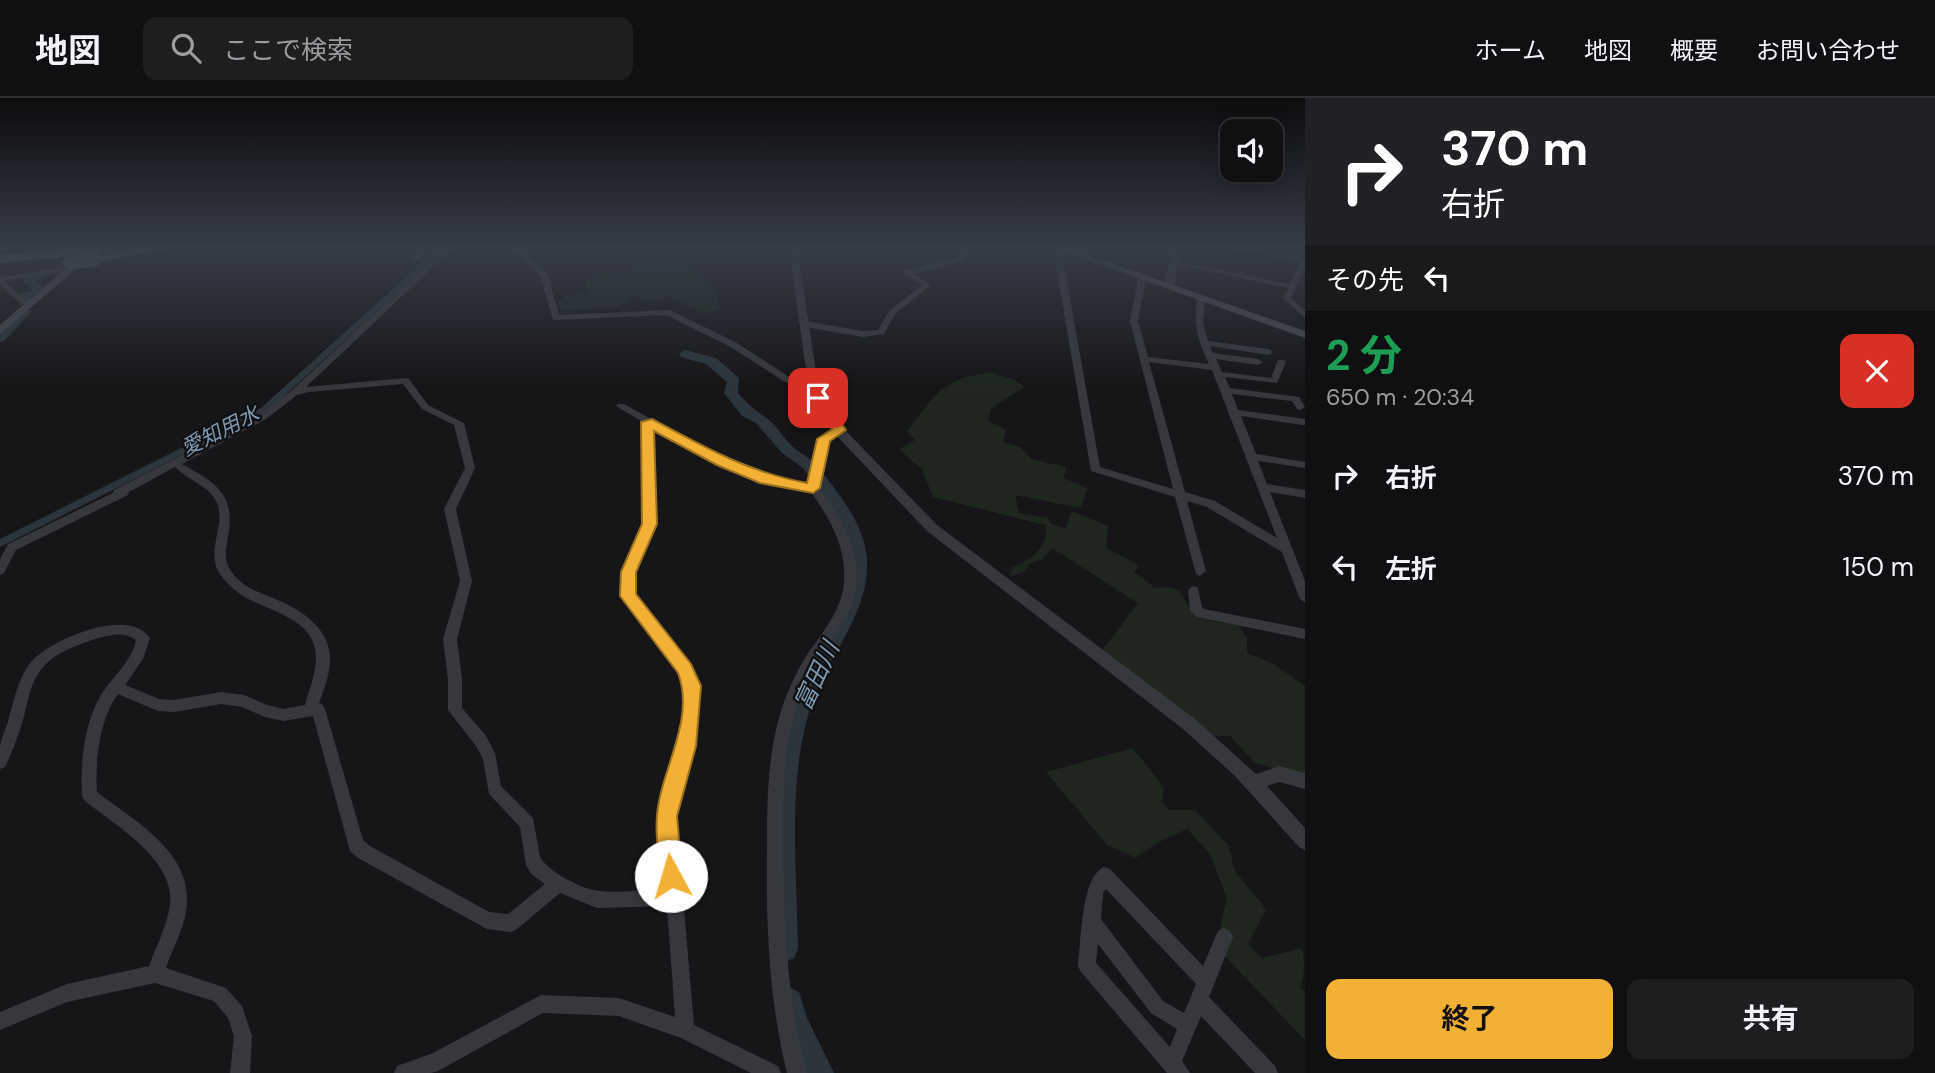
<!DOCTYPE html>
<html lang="ja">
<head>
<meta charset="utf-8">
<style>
  :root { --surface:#101012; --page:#1e1e20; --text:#f1f3f6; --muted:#9c9d9f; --line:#303032; --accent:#f2b134 }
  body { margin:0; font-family:"DM Sans","Noto Sans JP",sans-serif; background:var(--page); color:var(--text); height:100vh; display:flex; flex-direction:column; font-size:26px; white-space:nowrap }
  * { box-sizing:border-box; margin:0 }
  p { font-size:23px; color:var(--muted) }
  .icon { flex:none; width:38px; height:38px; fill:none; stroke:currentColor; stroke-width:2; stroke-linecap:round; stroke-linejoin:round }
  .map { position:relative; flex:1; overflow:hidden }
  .side { display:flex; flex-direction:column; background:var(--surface); width:630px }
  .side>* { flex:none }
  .hud { background:#202124; color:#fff; overflow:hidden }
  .controls { position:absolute; left:1220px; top:21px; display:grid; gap:14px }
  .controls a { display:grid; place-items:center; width:63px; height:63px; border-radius:14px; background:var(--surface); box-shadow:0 4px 18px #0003,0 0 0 2px var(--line); font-size:35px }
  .pin { position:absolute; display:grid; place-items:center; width:60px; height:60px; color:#fff; margin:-30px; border-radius:14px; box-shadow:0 4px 10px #0006 }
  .me { position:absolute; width:77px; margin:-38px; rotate:354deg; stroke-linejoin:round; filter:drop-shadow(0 0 5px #0008) }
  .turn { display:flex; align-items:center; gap:24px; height:147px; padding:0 21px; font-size:32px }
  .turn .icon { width:91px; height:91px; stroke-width:2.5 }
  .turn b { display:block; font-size:49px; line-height:60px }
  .then { display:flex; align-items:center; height:66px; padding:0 21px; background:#0003; gap:14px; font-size:26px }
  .round { display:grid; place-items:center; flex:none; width:74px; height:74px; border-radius:14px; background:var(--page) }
  .head { display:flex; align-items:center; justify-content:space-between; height:119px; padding:0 21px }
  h1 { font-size:42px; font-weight:700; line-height:52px; color:#1e9e55 }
  .cta { display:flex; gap:14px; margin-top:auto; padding:14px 21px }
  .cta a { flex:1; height:80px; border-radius:14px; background:var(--accent); color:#111; font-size:28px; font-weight:700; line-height:80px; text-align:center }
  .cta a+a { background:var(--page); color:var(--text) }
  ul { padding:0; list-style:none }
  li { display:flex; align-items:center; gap:21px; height:91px; padding:0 21px }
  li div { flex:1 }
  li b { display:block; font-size:26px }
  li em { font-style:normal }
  header { display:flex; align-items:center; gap:42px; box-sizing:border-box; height:98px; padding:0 35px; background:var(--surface); border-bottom:2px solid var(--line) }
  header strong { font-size:33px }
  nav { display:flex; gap:38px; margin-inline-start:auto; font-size:24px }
  .search { width:490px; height:63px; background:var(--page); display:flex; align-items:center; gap:18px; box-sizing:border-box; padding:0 24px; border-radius:14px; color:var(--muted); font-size:26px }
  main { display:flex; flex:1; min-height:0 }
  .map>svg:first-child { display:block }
  .green { fill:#1e261f }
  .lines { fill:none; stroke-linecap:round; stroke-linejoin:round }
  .canal { fill:#2c353c; fill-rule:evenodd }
  .river { fill:#2c353c; fill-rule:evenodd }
  .minor { fill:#37383d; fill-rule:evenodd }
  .tertiary { fill:#37383d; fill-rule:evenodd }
  .secondary { fill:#45474d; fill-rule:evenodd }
  .motorway { fill:#63666e; fill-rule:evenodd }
  .motorway-bridge { stroke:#63666e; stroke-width:14 }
  .route { fill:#f2b134; stroke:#9d7322; stroke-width:2 }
  .labels { text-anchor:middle; stroke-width:5; stroke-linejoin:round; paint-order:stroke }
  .far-water-label { font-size:21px; font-style:italic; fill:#7f9bb3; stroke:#111113 }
  .water-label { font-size:24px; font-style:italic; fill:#7f9bb3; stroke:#111113 }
</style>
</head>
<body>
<header>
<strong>地図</strong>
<div class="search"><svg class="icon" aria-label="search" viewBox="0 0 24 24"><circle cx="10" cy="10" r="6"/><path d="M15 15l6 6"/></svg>ここで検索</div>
<nav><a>ホーム</a><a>地図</a><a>概要</a><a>お問い合わせ</a></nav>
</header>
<main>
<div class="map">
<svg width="1305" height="975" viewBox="0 0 1305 975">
  <rect width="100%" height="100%" fill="#161618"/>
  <g class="green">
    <path d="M674 155 692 173 715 189 720 211 705 216 669 199 649 204 633 200 617 209 562 213 558 206 566 197 587 193 585 182 607 174 613 178 634 174 636 165Z"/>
    <path d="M993 275 1015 282 1025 289 991 310 988 323 1006 332 1003 344 1020 349 1031 361 1066 369 1064 380 1087 390 1081 410 1015 397 1019 415 1048 420 1050 425 1066 430 1071 413 1108 428 1106 450 1139 467 1134 474 1155 490 1170 489 1180 493C1195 524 1206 522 1238 527L1247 540V555L1274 566 1305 588V680L1255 665 1230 638H1213L1101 554 1138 505 1052 450 1041 462 1029 466 1026 473 1009 479 1013 469C1030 462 1051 448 1045 427L933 399 922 371 899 351 915 342 907 333C936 296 943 278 993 275Z"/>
    <path d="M1133 650 1164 690 1162 703 1169 712H1195L1228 747 1235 773 1266 811 1248 846 1262 860 1302 850C1305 862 1305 878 1300 890L1305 893V942L1216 849 1227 800 1210 756 1187 731 1155 746 1136 760 1107 747 1046 674Z"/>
  </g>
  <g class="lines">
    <path class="canal" d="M438 150H445L267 314 0 449V441L261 310Z"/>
    <g class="river">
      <path d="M43 174 47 175V179L36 183 45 191V195L31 199 29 204H21V195L33 192 24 184V180Z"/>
      <path d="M22 210 32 213 4 243 0 244V233Z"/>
      <path d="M685 252 716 260 739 280 738 295C748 307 753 310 765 319 775 325 782 338 790 346 797 354 808 358 815 366 833 387 855 415 863 441 883 504 825 557 809 614 787 689 797 773 798 851L794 860 785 864 776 860 772 851 774 713 779 653 789 612 801 581 846 498 850 468 847 442 839 423 803 370 782 355 756 325 742 318 724 295 727 284 706 266 681 259 679 256Z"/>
      <path d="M790 890 799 894 807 920 834 975H805C794 952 770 919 781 894Z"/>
    </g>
    <g class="minor">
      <path d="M414 150H422L420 155 427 150H436L414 164 410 162Z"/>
      <path d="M445 150H453L306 289 406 280 409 281 428 307 464 325 475 370 456 411 472 483 457 541 462 581V610L486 638 495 655 501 688 533 720 540 759C548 774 583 792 600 793 621 795 644 792 665 791L660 757 659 717 679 648 685 588 680 574 632 515 622 497 620 485 643 426V324L616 308 618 306H624L726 362 767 379 809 386 819 339 839 330 844 333 828 343 819 390C840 418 860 450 856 487 853 522 823 550 807 580 802 590 799 600 796 610 782 656 783 706 783 753 784 829 787 902 807 975H787C769 902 766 829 767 754 767 705 767 654 783 607 789 590 796 575 805 560 820 537 842 513 844 485 847 450 830 420 810 393L761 385 718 366 653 330 655 426 632 485 634 497 640 507 690 567 699 588 693 648 675 717 676 757 683 799 694 927 778 968 781 975H751L681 940 619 918 543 915 438 973 431 975H394L397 968 433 955 541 897 619 900 675 919 667 808 597 810 560 795 517 831 511 834 487 831 358 760 350 753 313 618 283 623 265 619 242 609 221 606 174 614 158 613 118 596C99 622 95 663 97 694 132 721 189 752 187 803 187 826 173 849 166 870L226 890 242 908 252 938 250 975H230L234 938 228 920 214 903 155 885 67 904 0 932V914L67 886 149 868C156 849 167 828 170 807 176 762 115 727 85 703L82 698C80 665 84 626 101 597 113 578 131 565 136 542 123 533 110 537 95 541 75 548 53 555 40 573 30 586 28 603 24 618 19 636 13 652 5 669L0 671C0 664 0 656 0 649 1 641 6 631 8 623 14 603 18 579 32 563 52 541 129 508 150 540L143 561 125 587 159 601 174 602 221 594 244 597 267 607 283 611 305 607C309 592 316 576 316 560 316 520 269 514 243 498 234 492 226 485 220 476 204 453 228 426 216 403 208 387 187 382 175 369L129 394 128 397 16 452 4 475 0 477V461L8 446 113 395 114 392 260 317 291 293ZM403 286 422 311 454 327 465 370 444 411 460 483 443 541 448 581V612L476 648 483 661 489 696 520 729 526 767 531 776 545 786 508 816 489 814 370 748 363 742 325 611 323 607 319 605C324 591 331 574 330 558 328 528 298 510 273 500 256 494 238 486 229 470 224 461 226 449 228 439 236 396 216 385 182 366L266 321 297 297 309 294Z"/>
      <path d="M510 150H519L548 176 559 217 670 212 737 245 791 280 813 283 818 286 813 289 785 284 731 249 666 217 553 222 540 177Z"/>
      <path d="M956 150H964L966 157 963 163 914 176 931 187 895 216 884 236 863 239 805 229 801 226 805 223 863 233 878 232 889 213 922 187 905 177V173L957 159Z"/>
      <path d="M1053 150H1061L1100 369 1173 391 1130 223 1139 177 1146 179 1138 223 1148 259 1209 266C1197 240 1194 229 1197 200L1201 198 1205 200 1203 225 1208 243 1269 251 1273 254 1269 257 1210 248 1213 255 1258 261 1263 264 1258 267 1216 261 1222 274 1271 280 1278 262H1284L1286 264 1277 285 1225 279 1230 290 1299 299 1305 309 1300 312 1297 311 1292 303 1232 296 1238 312 1305 321V327H1303L1241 318 1256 356 1305 364V370L1258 363 1267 386 1305 392V400L1270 394 1305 483V504L1301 502 1299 499 1282 454 1207 409 1187 403 1206 473 1200 478 1196 476 1175 399 1091 373ZM1149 264 1212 272 1277 440 1215 403 1185 394Z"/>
      <path d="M1234 150H1250L1305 161V169L1291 200 1305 212V220L1283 200 1288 190 1170 165 1174 163 1290 186 1300 164Z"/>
      <path d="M73 168H76V172L4 183 31 206V210H25L0 187V179Z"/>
      <path d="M1194 488 1198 490 1202 509 1204 511 1305 531V541L1197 519 1190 512 1188 493 1190 490Z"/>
      <path d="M1104 769 1110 771 1203 868 1218 833 1224 830 1230 833 1233 839 1209 899 1275 968 1278 975H1255L1201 918 1182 963 1190 975H1167L1081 874 1078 868C1081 845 1081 778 1104 769ZM1106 791 1196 886 1184 915 1163 903 1101 821 1103 795ZM1098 846 1151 915 1177 931 1170 949 1096 865Z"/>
    </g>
    <g class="tertiary">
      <path d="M789 150H797L818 286 828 312 843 330 937 427 1195 621 1256 676 1279 668 1305 675V691L1279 684 1267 688 1305 730V752L1299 749 1234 677 1183 631 927 433 835 336 817 313 808 286Z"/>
      <path d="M1172 150H1180L1174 188 1169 191 1164 188Z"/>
    </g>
    <g class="secondary">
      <path d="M89 150H100L0 236V227Z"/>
      <path d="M1054 150H1068L1305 233V240Z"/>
    </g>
    <g class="motorway">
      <path d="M75 150 91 153 85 157 0 165V157Z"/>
      <path d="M138 150H169L95 165 89 161Z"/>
    </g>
    <path class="motorway-bridge" d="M70 164 95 161"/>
  </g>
  <linearGradient id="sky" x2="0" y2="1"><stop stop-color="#0c0c0d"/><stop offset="0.52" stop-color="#363c48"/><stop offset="1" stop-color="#363c48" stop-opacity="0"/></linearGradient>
  <rect width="1305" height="287" fill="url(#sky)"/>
  <path class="route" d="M814 297H823L846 332 830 343 820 390 813 395 760 385 717 367 654 333 657 426 636 474V496L691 566 701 588 696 648 677 718 682 778 679 786 671 789 664 786 660 778C659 759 655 738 657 718 660 673 696 622 678 575L620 498 621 474 642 426 641 324 652 321C704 349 748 374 807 385L817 341 832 331 817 313Z"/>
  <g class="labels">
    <g class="far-water-label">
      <text transform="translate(220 333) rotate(-27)" y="7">愛知用水</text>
    </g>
    <g class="water-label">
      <text transform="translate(817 578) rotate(-65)" y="8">富田川</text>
    </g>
  </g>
</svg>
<div class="controls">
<a><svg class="icon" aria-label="sound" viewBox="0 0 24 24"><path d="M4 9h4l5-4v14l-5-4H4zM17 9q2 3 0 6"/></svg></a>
</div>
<div class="pin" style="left:818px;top:300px;background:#d93025"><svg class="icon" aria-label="arrive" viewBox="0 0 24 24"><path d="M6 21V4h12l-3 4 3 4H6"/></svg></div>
<svg class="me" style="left:671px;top:778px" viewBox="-20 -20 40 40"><circle r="19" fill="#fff"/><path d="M0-13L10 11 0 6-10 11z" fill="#f2b134"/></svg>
</div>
<section class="side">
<div class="hud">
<div class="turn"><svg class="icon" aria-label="right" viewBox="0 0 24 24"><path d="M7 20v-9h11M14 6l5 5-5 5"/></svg><div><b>370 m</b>右折</div></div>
<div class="then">その先<svg class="icon" aria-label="left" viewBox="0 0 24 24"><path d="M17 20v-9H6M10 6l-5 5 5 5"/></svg></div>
</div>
<div class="head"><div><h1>2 分</h1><p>650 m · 20:34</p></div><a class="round" style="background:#d93025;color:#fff"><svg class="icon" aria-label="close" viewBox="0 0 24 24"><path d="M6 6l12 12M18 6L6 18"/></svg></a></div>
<ul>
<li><svg class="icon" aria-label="right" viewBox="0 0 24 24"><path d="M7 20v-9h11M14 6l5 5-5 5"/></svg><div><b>右折</b></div><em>370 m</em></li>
<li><svg class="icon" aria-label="left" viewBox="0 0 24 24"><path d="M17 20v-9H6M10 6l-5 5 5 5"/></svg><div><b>左折</b></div><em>150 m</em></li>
</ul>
<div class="cta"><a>終了</a><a>共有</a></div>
</section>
</main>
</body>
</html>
